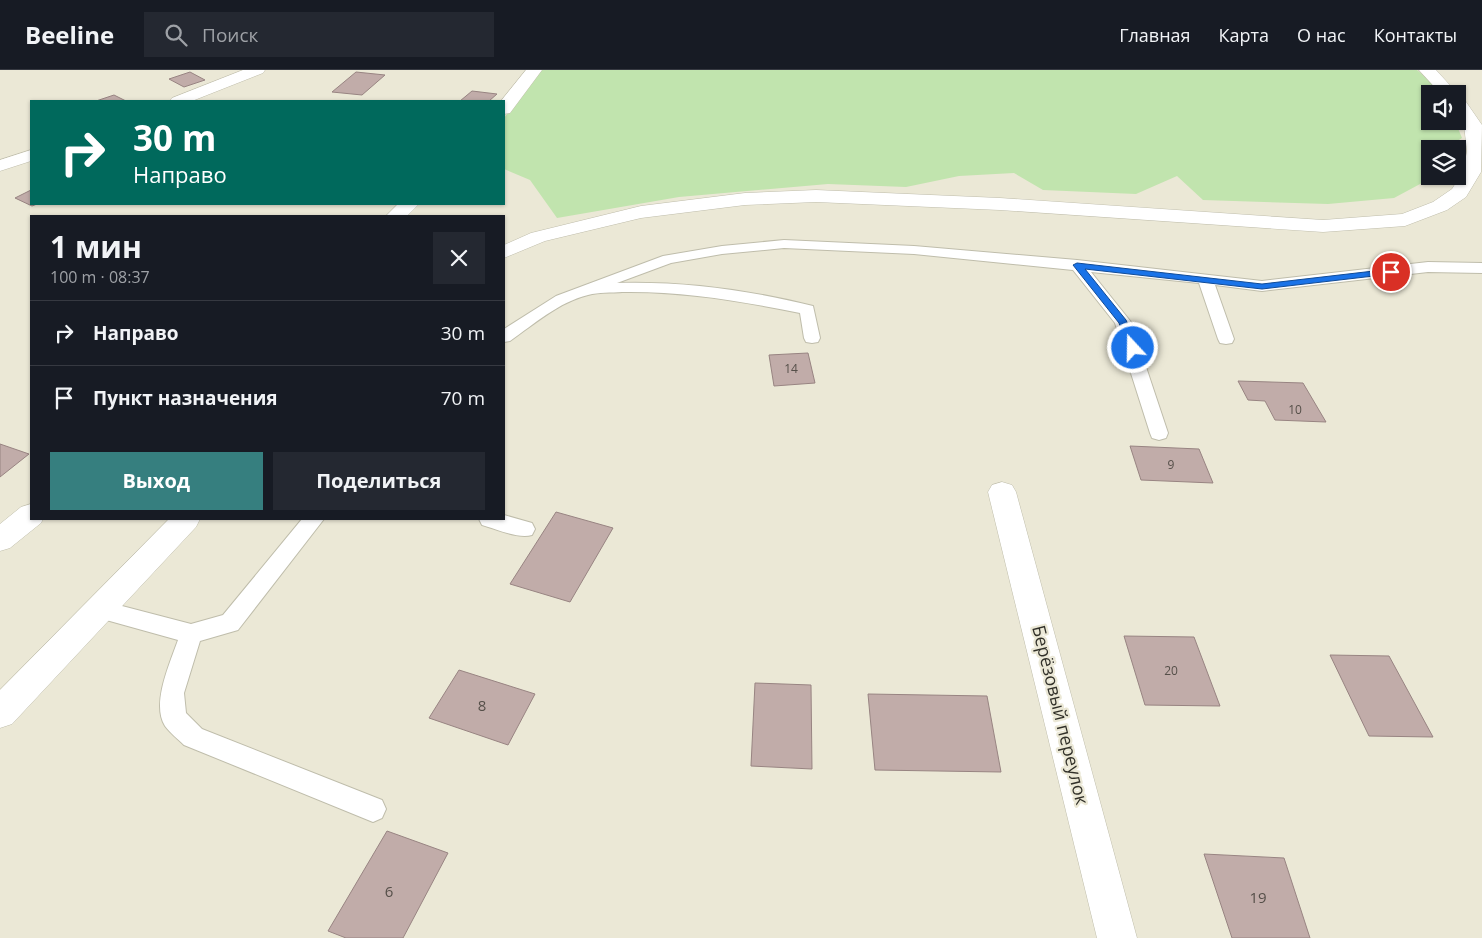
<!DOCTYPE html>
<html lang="ru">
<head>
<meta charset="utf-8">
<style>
  :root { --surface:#171b24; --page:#242831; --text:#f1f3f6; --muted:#9ea1a6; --line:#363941; --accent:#367f7f }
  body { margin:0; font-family:"Open Sans",sans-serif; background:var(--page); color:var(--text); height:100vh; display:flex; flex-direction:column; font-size:19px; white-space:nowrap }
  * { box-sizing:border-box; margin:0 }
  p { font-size:16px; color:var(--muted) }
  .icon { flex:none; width:28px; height:28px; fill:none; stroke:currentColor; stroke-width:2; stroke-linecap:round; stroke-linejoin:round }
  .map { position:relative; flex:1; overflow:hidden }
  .panel { position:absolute; left:30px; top:145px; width:475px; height:305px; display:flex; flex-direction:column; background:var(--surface); border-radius:0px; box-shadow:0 1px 4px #0004 }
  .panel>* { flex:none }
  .hud { position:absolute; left:30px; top:30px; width:475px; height:105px; border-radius:0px; box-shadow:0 1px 4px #0004; background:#00695c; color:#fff; overflow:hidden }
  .buttons { position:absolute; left:1421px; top:15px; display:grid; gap:10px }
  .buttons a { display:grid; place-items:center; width:45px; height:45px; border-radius:0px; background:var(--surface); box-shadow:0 1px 4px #0004; font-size:25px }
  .pin { position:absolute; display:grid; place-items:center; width:42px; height:42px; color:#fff; margin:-21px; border:2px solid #fff; border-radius:50%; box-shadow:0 1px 5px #0007 }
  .me { position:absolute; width:55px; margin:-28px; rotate:339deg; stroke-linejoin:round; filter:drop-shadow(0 0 4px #0008) }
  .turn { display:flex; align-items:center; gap:18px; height:105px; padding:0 20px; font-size:22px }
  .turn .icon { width:65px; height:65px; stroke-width:2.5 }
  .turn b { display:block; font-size:35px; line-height:42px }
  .round { display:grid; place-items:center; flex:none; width:52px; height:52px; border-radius:0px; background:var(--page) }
  .summary { display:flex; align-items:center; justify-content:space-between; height:85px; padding:0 20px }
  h1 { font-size:30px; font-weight:700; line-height:38px }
  .primary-button { display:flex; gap:10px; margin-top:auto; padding:10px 20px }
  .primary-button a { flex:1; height:58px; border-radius:0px; background:var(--accent); color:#fff; font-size:20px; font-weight:700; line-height:58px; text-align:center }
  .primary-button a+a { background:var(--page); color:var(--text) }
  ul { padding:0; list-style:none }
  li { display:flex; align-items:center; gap:15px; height:65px; padding:0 20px; border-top:1px solid var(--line) }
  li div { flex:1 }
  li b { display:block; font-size:19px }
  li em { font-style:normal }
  header { display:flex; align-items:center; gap:30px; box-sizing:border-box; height:70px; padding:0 25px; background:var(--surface); border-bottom:1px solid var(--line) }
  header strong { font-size:24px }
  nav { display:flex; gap:28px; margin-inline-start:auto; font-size:18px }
  .search { width:350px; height:45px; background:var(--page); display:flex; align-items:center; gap:12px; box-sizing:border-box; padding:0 18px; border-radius:0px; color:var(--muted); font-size:19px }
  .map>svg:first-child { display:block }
  .green { fill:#c1e4ae }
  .building { fill:#c1aca9; stroke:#988482 }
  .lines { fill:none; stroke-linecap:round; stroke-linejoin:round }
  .service-casing { stroke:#bfbdab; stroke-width:2 }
  .minor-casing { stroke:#bfbdab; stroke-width:1 }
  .tertiary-casing { stroke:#bfbdab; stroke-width:1 }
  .service { fill:#fff; fill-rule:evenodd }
  .minor { fill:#fff; fill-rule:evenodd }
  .tertiary { fill:#fff; fill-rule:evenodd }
  .route { fill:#1a73e8; stroke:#114b97 }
  .labels { text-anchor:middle; stroke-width:4.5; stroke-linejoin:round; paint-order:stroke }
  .number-label { font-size:12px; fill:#554f49 }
  .near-number-label { font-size:15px; fill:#554f49 }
  .near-street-label { font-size:18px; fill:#313029; stroke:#ebe8d6 }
</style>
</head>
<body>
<header>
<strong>Beeline</strong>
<div class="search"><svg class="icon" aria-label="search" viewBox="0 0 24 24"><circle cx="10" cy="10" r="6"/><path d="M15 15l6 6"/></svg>Поиск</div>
<nav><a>Главная</a><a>Карта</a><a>О нас</a><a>Контакты</a></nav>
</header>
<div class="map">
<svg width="1482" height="868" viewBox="0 0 1482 868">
  <rect width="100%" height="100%" fill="#ebe8d6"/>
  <path class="green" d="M542 0H1417L1430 11 1439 24H1430V51H1455L1462 68 1451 75 1450 79H1430V106H1435L1394 128 1328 134 1203 130 1177 106 1136 124 1043 120 1014 103 959 106 906 117 828 114 679 127 557 148 530 110 504 99V48Z"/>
  <g class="building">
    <path d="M190 2 205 10 184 17 169 9Z"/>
    <path d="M356 2 385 5 362 25 332 22Z"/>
    <path d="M472 21 497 24 489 31H460Z"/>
    <path d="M114 25 126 31H96Z"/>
    <path d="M31 120V134H37L32 136 15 128Z"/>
    <path d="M808 283 815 313 774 316 769 285Z"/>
    <path d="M1238 311 1303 313 1326 352 1275 350 1265 331 1248 330Z"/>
    <path d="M0 374 29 384 0 407Z"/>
    <path d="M1130 376 1199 379 1213 413 1141 410Z"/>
    <path d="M556 442 613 458 570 532 510 514Z"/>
    <path d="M1124 566 1194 567 1220 636 1145 635Z"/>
    <path d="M1330 585 1389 586 1433 667 1369 666Z"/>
    <path d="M459 600 535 624 508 675 429 648Z"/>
    <path d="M755 613 811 615 812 699 751 696Z"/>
    <path d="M868 624 987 626 1001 702 875 700Z"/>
    <path d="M387 761 448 783 403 868H346L328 861Z"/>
    <path d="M1204 784 1284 788 1310 868H1232Z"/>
  </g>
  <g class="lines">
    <defs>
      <g id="service">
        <path d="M784 170 914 176 1077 190 1262 211 1428 192 1482 193V203L1428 202 1262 221 1215 215 1234 269 1232 273 1226 274 1220 273 1218 269 1199 213 1091 202 1131 252 1168 363 1166 368 1159 370 1152 368 1150 363 1115 253 1073 200 914 184 784 178 722 184 671 193 617 213C682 211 749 220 813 236L820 268 818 272 812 273 806 272 804 268 800 243C741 231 682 221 622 222 611 223 599 222 588 225 559 232 534 254 510 271L504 272V259L556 226 663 186 722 176Z"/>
        <path d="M504 445 532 453 535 459 532 465C518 469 496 459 482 455L479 449H504Z"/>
        <path d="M302 449H324L238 560 200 571 184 623 186 643 202 659 382 730 386 739 382 748 373 752 184 675C178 669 170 663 165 656 151 634 170 593 178 570L99 548 91 546 88 539 91 532 99 530 191 554 223 545Z"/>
      </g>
      <g id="minor">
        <path d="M243 0H265L263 3 192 31H170L172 28Z"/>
        <path d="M526 0H542L510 43 504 44V31H501Z"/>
        <path d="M31 80V91L0 101V90Z"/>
        <path d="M398 134H419L407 146H386Z"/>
        <path d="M1002 412 1012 415 1016 422 1137 868H1097L988 422 992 415Z"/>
        <path d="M31 434V449H43L41 453 10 478 0 481V454L21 437Z"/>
      </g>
      <g id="tertiary">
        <path d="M1419 0H1436L1458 24H1441Z"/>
        <path d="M1458 28 1464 29 1482 55 1481 102 1466 127 1447 140 1405 156 1323 162 1000 140 816 132 745 135 641 148 545 171 504 188V175L531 163 641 136 745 123 816 120 1000 128 1323 150 1402 144 1433 132 1452 119 1463 102 1467 81 1464 55 1458 45Z"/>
        <path d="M169 449H200L196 457 12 654 0 658V620Z"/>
      </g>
    </defs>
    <use href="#service" class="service-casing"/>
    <use href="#minor" class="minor-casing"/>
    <use href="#tertiary" class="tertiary-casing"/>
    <use href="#service" class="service"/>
    <use href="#minor" class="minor"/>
    <use href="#tertiary" class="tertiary"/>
  </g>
  <path class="route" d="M1077 193 1262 214 1391 199 1395 202 1391 204 1262 219 1085 199 1126 250 1138 278 1133 281 1128 278 1119 253 1073 195Z"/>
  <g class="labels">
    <g class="number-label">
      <text x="791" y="303">14</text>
      <text x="1295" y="344">10</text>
      <text x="1171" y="399">9</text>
      <text x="1171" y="605">20</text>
    </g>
    <g class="near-number-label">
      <text x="482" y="641">8</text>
      <text x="389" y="827">6</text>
      <text x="1258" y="833">19</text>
    </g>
    <g class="near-street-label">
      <text transform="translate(1060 645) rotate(76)" y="6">Берёзовый переулок</text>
    </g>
  </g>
</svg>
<div class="buttons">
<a><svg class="icon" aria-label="sound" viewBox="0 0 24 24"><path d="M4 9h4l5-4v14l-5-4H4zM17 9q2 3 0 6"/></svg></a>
<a><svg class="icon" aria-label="layers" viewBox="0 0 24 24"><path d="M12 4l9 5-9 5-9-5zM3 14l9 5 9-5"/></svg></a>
</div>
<div class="pin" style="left:1391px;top:202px;background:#d93025"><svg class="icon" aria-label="arrive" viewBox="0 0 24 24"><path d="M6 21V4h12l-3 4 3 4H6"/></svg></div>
<svg class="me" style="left:1133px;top:278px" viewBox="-20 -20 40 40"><circle r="17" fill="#1a73e8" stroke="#fff" stroke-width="3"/><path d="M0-11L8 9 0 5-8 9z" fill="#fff"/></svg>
<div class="hud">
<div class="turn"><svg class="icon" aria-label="right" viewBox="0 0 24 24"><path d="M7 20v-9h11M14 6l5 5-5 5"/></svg><div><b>30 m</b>Направо</div></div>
</div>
<section class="panel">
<div class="summary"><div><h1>1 мин</h1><p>100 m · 08:37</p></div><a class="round"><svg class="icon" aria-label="close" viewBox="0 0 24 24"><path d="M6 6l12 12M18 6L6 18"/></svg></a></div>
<ul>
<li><svg class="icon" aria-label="right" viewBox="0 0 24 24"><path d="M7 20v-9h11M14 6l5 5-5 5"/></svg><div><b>Направо</b></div><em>30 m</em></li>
<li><svg class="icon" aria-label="arrive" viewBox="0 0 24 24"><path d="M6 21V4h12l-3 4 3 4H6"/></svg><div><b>Пункт назначения</b></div><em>70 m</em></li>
</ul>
<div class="primary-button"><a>Выход</a><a>Поделиться</a></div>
</section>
</div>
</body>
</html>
